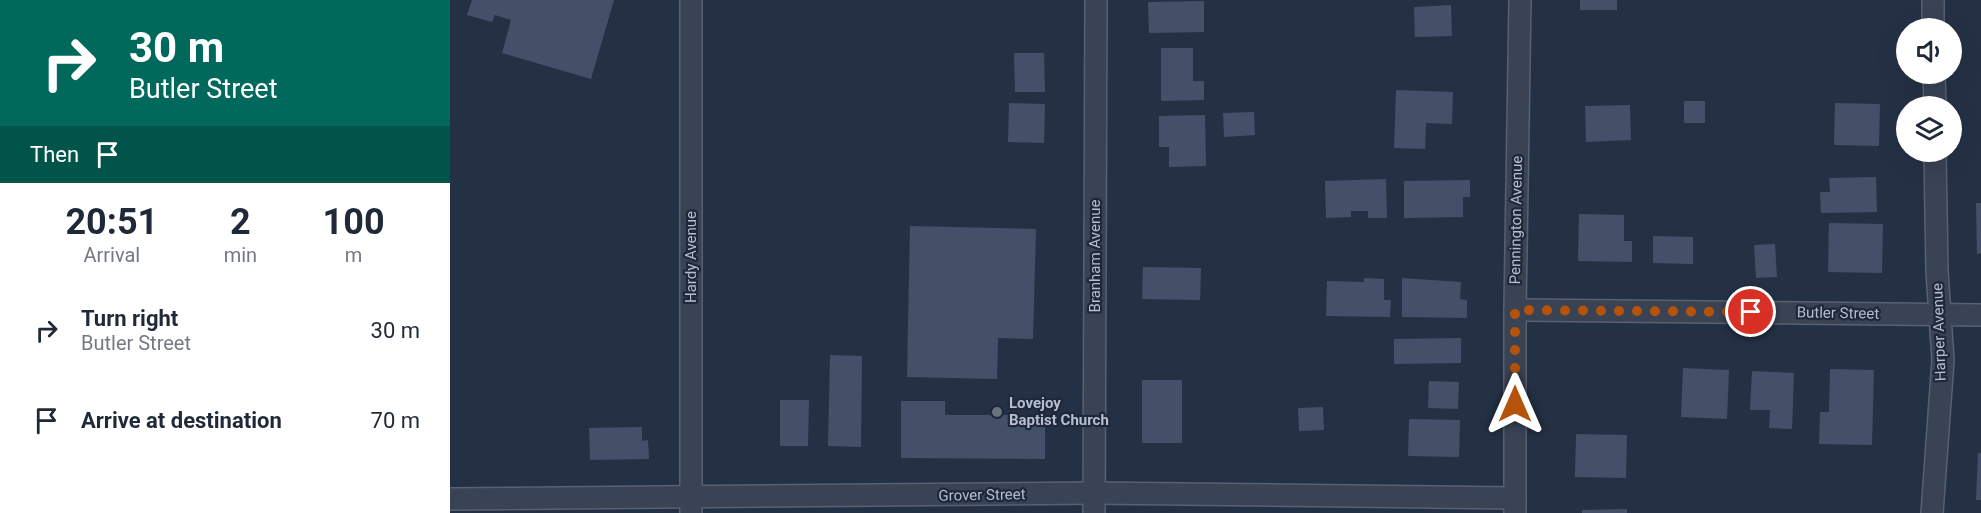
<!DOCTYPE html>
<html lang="en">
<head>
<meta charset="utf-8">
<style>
  :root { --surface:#fff; --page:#f6f6f7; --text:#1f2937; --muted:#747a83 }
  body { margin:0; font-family:Roboto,sans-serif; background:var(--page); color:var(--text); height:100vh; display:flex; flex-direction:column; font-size:22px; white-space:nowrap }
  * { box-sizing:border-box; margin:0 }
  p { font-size:20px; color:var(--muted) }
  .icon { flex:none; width:33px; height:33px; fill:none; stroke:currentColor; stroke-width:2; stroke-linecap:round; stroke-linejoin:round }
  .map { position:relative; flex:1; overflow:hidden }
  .panel { display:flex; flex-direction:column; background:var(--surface); width:450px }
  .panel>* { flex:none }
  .banner { background:#00695c; color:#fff; overflow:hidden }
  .fabs { position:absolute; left:1446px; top:18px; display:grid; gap:12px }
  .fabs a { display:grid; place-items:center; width:66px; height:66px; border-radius:50%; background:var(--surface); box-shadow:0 6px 24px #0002; font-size:30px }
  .pin { position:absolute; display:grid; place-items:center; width:51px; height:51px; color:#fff; margin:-26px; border:3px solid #fff; border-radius:50%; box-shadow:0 2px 6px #0007 }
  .me { position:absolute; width:66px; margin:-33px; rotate:0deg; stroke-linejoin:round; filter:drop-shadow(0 0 4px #0008) }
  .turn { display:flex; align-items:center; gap:21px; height:126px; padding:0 30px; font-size:27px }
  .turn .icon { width:78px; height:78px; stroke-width:2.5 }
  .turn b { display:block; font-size:42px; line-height:51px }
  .then { display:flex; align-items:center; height:57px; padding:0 30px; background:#0003; gap:12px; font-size:22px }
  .eta { display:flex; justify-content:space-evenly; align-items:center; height:102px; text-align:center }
  .eta b { font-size:36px; font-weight:700; line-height:42px }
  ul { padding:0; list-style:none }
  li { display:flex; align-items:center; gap:18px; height:90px; padding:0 30px }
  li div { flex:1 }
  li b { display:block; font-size:22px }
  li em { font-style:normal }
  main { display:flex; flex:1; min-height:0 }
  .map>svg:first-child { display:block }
  .building { fill:#435067 }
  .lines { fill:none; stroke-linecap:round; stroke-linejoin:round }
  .street-casing { stroke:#586172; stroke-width:24 }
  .street { stroke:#394354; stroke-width:21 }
  .route { stroke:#b45309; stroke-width:10; stroke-dasharray:0 18 }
  .worship-dot { fill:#6b7280; stroke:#1e283a; stroke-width:2 }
  .labels { text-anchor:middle; stroke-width:4.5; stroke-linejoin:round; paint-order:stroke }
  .street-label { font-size:15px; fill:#b7bece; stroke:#1e283a }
  .poi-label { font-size:15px; font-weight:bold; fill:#b7bece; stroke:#1e283a; text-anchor:start }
</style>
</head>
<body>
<main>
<section class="panel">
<div class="banner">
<div class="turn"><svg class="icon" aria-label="right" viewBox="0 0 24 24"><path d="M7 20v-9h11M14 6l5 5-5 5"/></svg><div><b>30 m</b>Butler Street</div></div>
<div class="then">Then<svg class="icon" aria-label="arrive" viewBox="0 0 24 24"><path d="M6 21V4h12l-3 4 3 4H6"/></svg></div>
</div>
<div class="eta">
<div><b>20:51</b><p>Arrival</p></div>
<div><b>2</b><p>min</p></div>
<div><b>100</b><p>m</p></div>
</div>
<ul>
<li><svg class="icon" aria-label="right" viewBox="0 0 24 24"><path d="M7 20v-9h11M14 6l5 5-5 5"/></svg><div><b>Turn right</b><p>Butler Street</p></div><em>30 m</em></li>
<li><svg class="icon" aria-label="arrive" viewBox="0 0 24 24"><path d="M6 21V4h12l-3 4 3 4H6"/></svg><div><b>Arrive at destination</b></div><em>70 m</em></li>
</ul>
</section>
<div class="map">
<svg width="1531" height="513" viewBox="0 0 1531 513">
  <rect width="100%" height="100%" fill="#243145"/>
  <g class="building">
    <path d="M22 0H164L141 79 52 53 61 20 45 15 42 22 17 15Z"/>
    <rect x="1130" y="0" width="37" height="10"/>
    <path d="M754 1V32L699 33 698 2Z"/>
    <path d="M1001 5 1002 36 965 37 964 7Z"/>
    <path d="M711 48H743V81H754V100L711 101Z"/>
    <path d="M564 53H594L595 92H565Z"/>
    <path d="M946 90 1003 92 1002 124 976 123 975 149 944 148Z"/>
    <rect x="1234" y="101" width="21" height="22"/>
    <path d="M559 103 595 104 594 143 558 142Z"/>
    <path d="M1385 103 1430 104 1429 146 1384 145Z"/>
    <path d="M1180 105 1181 140 1136 142 1135 106Z"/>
    <path d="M804 112 805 135 774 137 773 113Z"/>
    <path d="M755 115 756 166 719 167V147H709V116Z"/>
    <path d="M1426 177 1427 212 1371 213 1370 192H1380L1379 178Z"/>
    <path d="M936 179 937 218H918V211H901V217L876 218 875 181Z"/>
    <path d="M1020 180V197H1013V217L954 218V181Z"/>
    <path d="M1526 203H1531V253L1527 254Z"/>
    <path d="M1129 214 1174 215V241H1182V262L1128 261Z"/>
    <path d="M1379 223 1433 224 1432 273 1378 272Z"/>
    <path d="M460 226 586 229 583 339 548 338 547 379 457 377Z"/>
    <path d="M1203 236 1243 237V264L1203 263Z"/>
    <path d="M1325 244 1327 277 1306 278 1304 245Z"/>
    <path d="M693 267 751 268 750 300 692 299Z"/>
    <path d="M914 278 934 279V300H941L940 317 876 316 877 281 914 282Z"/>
    <path d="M952 278 1011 282 1010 299 1017 300V318L952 317Z"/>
    <path d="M1011 338V363L944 364V339Z"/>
    <path d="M380 355 412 356 411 447 378 446Z"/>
    <path d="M1233 368 1279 370 1277 419 1231 417Z"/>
    <path d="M1380 369 1424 370 1422 445 1369 444 1370 412H1379Z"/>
    <path d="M1302 371 1344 373 1342 429 1319 428 1320 410H1300Z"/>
    <rect x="692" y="380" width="40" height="63"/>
    <path d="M979 381 1009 382 1008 409 978 408Z"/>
    <path d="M330 400H359L358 446H330Z"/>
    <path d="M451 401H495V415H595V459L451 458Z"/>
    <path d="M873 407 874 430 849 431 848 408Z"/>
    <path d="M959 419 1010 420 1009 457 958 456Z"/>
    <path d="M192 427V441L198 440 199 459 140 460 139 428Z"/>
    <path d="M1126 434 1177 435 1176 478 1125 477Z"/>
    <path d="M1528 453H1531V500H1526Z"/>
    <path d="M1177 509V513H1132V510Z"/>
  </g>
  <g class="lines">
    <defs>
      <g id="street">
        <path d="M1483 0V28"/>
        <path d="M1484 74 1485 106"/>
        <path d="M1065 310 1531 315"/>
        <path d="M0 499 644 493 1065 498"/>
        <path d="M241 513V0"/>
        <path d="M644 513 646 0"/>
        <path d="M1065 513V310L1070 0"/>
        <path d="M1482 513 1493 360 1487 271 1485 152"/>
      </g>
    </defs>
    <use href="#street" class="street-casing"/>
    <use href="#street" class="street"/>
  </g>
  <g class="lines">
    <path class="route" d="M1065 404V310L1301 312"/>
  </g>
  <circle class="worship-dot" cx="547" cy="412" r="6"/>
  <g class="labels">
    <g class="street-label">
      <text transform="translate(1066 220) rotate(-89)" y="5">Pennington Avenue</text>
      <text transform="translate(645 256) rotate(-90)" y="5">Branham Avenue</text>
      <text transform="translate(241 257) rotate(-90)" y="5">Hardy Avenue</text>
      <text transform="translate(1388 313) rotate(1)" y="5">Butler Street</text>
      <text transform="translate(1489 332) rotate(-92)" y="5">Harper Avenue</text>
      <text transform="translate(532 495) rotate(-1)" y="5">Grover Street</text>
    </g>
    <g class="poi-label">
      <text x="559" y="408">Lovejoy<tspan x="559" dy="17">Baptist Church</tspan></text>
    </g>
  </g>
</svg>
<div class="fabs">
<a><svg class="icon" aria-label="sound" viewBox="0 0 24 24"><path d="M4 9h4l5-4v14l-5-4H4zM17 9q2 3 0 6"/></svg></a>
<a><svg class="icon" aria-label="layers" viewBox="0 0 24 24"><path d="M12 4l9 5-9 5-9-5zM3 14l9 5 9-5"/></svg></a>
</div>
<div class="pin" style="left:1301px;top:312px;background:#d93025"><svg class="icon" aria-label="arrive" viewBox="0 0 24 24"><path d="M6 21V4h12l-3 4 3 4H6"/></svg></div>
<svg class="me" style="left:1065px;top:404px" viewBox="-20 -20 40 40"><path d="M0-17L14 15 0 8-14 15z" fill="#b45309" stroke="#fff" stroke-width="4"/></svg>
</div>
</main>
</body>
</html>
